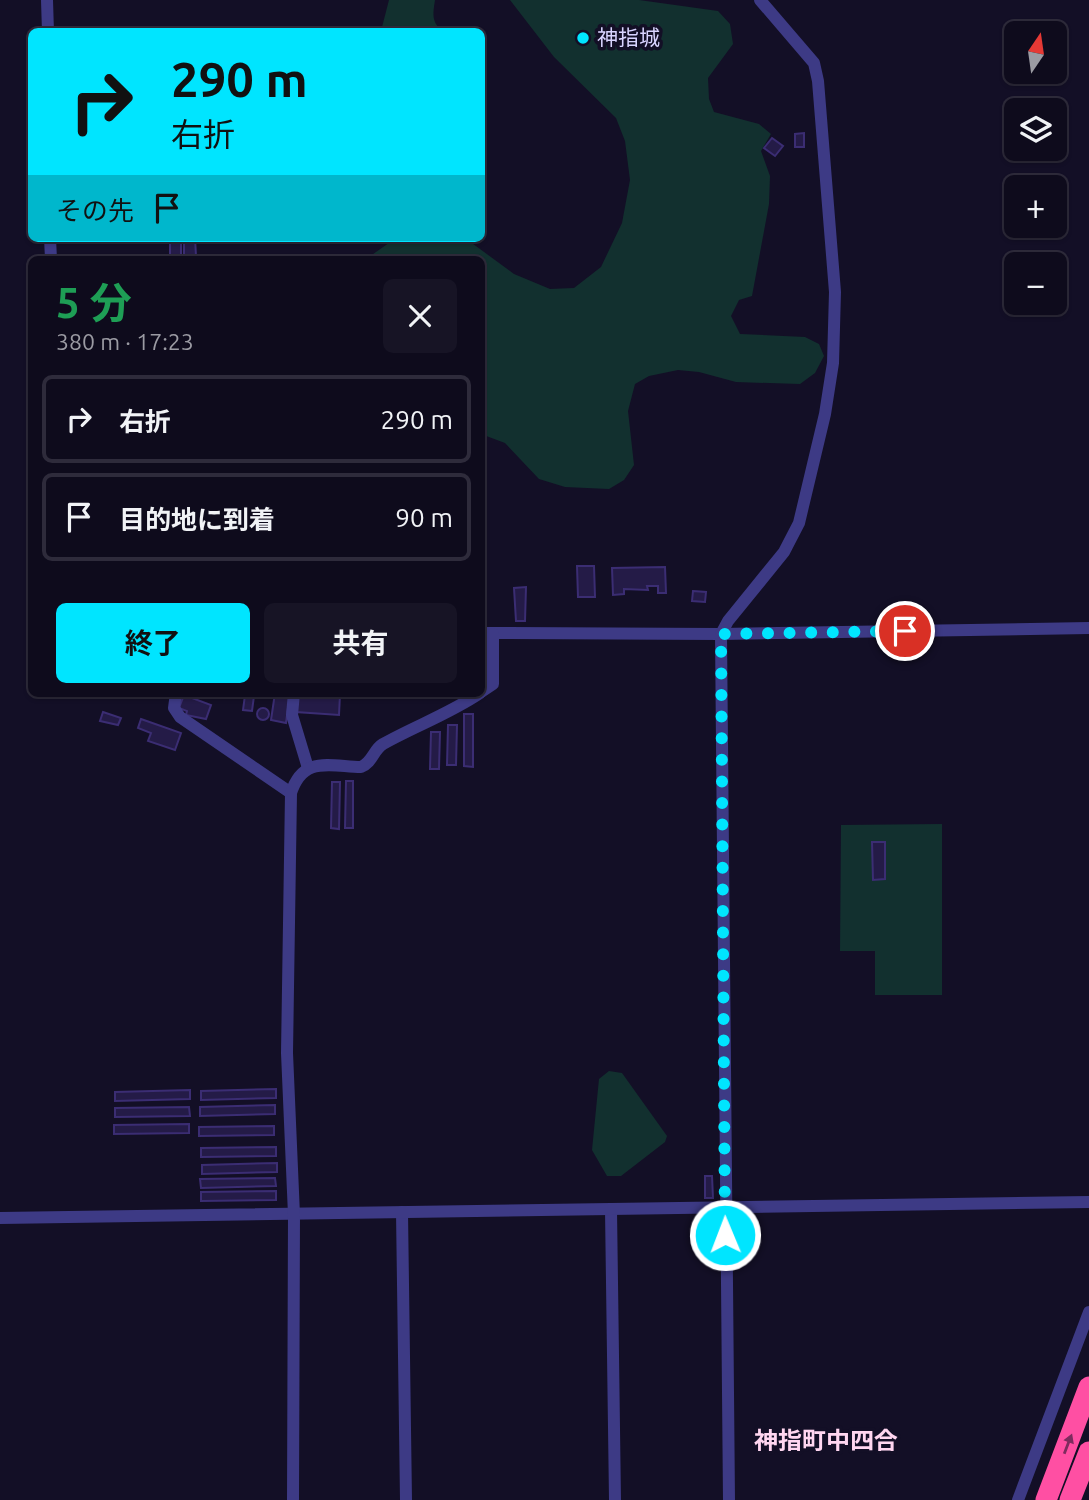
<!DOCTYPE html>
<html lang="ja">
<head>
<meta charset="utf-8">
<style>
  :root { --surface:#0e0b1c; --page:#171425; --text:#f1f3f6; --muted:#9b9ba3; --line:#2e2b3b; --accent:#00e5ff }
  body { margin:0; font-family:Ubuntu,"Noto Sans JP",sans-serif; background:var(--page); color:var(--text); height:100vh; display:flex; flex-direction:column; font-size:26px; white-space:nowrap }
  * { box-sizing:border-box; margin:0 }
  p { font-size:23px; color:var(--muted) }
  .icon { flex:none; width:38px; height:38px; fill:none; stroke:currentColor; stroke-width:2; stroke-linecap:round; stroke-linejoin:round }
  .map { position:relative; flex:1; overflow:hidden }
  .sheet { position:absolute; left:28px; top:256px; width:457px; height:441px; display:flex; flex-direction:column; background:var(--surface); border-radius:10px; box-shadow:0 2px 5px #0004,0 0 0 2px var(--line) }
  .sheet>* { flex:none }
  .top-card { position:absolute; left:28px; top:28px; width:457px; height:214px; border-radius:10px; box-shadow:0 2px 5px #0004,0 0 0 2px var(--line); background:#00e5ff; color:#111; overflow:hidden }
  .needle { width:46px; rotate:13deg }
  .tools { position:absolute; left:1004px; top:21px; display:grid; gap:14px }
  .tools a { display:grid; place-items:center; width:63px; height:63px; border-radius:10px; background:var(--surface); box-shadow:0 2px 5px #0004,0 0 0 2px var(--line); font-size:35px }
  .pin { position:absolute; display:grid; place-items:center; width:60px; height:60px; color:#fff; margin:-30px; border:4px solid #fff; border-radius:50%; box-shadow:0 2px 7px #0007 }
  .me { position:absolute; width:77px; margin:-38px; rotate:359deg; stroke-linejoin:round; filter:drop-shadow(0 0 5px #0008) }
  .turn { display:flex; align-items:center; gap:24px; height:147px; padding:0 28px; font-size:32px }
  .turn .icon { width:91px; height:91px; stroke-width:2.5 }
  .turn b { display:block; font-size:49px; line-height:60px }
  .then { display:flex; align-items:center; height:66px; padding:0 28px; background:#0003; gap:14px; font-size:26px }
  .round { display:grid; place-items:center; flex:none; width:74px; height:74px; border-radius:10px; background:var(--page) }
  .headline { display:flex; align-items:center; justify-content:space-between; height:119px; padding:0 28px }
  h1 { font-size:42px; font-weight:700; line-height:52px; color:#1e9e55 }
  .button { display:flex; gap:14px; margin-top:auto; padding:14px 28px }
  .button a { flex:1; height:80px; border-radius:10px; background:var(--accent); color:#111; font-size:28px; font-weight:700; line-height:80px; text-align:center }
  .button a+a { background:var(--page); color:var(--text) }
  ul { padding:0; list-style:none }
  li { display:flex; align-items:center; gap:21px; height:88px; margin:0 14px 10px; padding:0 14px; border:4px solid var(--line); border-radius:10px }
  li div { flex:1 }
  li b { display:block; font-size:26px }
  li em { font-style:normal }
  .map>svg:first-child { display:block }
  .green { fill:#12302f }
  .building { fill:#241b47; stroke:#3b2d73; stroke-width:2 }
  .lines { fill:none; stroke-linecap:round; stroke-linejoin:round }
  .street { stroke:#3d3a85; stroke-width:12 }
  .highway { stroke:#ff4fa3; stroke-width:21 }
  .oneway { fill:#7d2c5e }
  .route { stroke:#00e5ff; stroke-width:12; stroke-dasharray:0 21.6 }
  .poi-dot { fill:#00e5ff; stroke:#130f26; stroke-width:2.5 }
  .labels { text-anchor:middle; stroke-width:7; stroke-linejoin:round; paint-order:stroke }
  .poi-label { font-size:21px; fill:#d9d4ff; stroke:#130f26; text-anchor:start }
  .quarter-label { font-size:24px; font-weight:bold; fill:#ffd6f0; stroke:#130f26 }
</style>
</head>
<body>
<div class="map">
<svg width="1089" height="1500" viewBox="0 0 1089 1500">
  <rect width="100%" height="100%" fill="#130f26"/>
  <g class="green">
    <path d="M389 0H435C433 13 431 23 443 31H381Z"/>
    <path d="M510 0H639L718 11 730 24 733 44 708 78 709 99 714 112 759 124 771 134 761 151 770 176 769 204 752 296 739 300 731 316 740 334 805 337 819 344 824 356 815 373 800 384 736 382 699 372 678 370 649 376 635 384 628 411 634 465 624 480 609 489 565 487 539 479 505 443 481 434V259H366L396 238H465L514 274 550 289 574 288 601 267 622 223 630 180 625 141 616 118 554 57Z"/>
    <path d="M942 824V995H875V951H840L841 825Z"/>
    <path d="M609 1071 622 1073 667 1136 665 1142 621 1176H607L592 1150 599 1079Z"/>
  </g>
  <g class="building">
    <path d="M804 133V147H795V134Z"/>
    <path d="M772 138 783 146 775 156 764 148Z"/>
    <rect x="170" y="238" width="11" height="17"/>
    <path d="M184 238H195L196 256H184Z"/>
    <path d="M577 566H594L595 597H578Z"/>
    <path d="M665 567 666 593H658V586H647L648 590 624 589V594L613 595 612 568Z"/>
    <path d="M526 587 525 621H516L514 588Z"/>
    <path d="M693 591 706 592 705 602 692 601Z"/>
    <path d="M275 693H290L286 723 271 720Z"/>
    <path d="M298 693 340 694 339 715 296 712Z"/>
    <path d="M184 695 211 705 206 719 186 715 187 711 179 708Z"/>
    <path d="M245 695 254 696 252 711 243 710Z"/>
    <circle cx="263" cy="714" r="6"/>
    <path d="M103 712 121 718 118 725 100 721Z"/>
    <path d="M464 714H473V767L464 766Z"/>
    <path d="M141 719 181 733 175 750 148 741 151 733 138 728Z"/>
    <path d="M448 725H457L456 765H447Z"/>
    <path d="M431 732H440L439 769H430Z"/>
    <path d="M346 781H353V828H345Z"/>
    <path d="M332 782H340L339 829 331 828Z"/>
    <path d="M872 842H885V879L873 880Z"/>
    <path d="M276 1089V1098L201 1100V1091Z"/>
    <path d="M190 1090V1099L115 1101V1092Z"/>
    <path d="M275 1105V1114L200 1116V1107Z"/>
    <path d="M189 1107 190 1116 115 1117V1108Z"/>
    <path d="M189 1124V1133L114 1134V1125Z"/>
    <path d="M274 1126V1135L199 1136V1127Z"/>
    <path d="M276 1147V1156L201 1157V1148Z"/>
    <path d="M277 1163V1172L202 1174V1165Z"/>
    <path d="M705 1176H712L713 1198H705Z"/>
    <path d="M275 1178 276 1186 201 1188 200 1179Z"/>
    <path d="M276 1191V1200L201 1201V1192Z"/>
  </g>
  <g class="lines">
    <g class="street">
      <path d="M47 0 48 32"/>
      <path d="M50 238 51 259"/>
      <path d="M481 633 721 634 1089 628"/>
      <path d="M481 692 493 684V634"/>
      <path d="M176 693 174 708 180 717 291 793"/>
      <path d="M294 693 292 715 308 768"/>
      <path d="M611 1210 615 1500"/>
      <path d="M402 1212 406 1500"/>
      <path d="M0 1218 1089 1202"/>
      <path d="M293 1500 294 1215 287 1053 291 793C303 756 328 766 361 767 373 762 373 750 383 744 415 726 449 714 480 693"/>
      <path d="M729 1500 721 634 728 621 784 552 799 523 825 414 833 363 835 292 818 81 814 63 760 0"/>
      <path d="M1018 1500 1089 1312"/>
    </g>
    <g class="highway">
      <path d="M1046 1500 1089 1387"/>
      <path d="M1070 1500 1089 1452"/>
    </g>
  </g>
  <defs><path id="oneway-solid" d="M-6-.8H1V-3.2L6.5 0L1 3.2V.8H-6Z" transform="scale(1.75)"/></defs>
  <use class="oneway" href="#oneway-solid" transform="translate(1068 1444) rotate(-69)"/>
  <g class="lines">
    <path class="route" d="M725 1235 721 634 905 631"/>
  </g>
  <circle class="poi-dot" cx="583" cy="38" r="7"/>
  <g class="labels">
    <g class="poi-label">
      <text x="597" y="45">神指城</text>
    </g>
    <g class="quarter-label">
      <text x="826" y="1449">神指町中四合</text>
    </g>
  </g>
</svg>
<div class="tools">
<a><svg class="needle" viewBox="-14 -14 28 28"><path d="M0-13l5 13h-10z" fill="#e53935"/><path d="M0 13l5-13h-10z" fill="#9b9ba3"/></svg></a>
<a><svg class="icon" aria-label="layers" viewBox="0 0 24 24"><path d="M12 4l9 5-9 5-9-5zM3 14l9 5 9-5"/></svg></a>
<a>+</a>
<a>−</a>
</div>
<div class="pin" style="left:905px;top:631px;background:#d93025"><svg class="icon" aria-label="arrive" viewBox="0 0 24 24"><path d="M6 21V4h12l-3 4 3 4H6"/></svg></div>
<svg class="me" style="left:725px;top:1235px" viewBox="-20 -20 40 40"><circle r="17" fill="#00e5ff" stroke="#fff" stroke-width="3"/><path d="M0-11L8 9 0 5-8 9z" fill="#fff"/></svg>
<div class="top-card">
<div class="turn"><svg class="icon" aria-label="right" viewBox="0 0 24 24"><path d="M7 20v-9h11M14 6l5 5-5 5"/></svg><div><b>290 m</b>右折</div></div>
<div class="then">その先<svg class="icon" aria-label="arrive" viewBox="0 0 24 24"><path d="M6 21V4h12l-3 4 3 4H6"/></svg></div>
</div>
<section class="sheet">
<div class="headline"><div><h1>5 分</h1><p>380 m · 17:23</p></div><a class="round"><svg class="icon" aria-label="close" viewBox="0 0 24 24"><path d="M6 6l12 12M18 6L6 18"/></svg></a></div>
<ul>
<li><svg class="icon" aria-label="right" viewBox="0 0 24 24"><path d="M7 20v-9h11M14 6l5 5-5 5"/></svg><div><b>右折</b></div><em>290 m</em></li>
<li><svg class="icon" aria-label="arrive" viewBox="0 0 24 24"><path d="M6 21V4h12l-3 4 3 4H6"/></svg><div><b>目的地に到着</b></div><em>90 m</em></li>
</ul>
<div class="button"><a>終了</a><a>共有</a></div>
</section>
</div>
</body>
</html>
